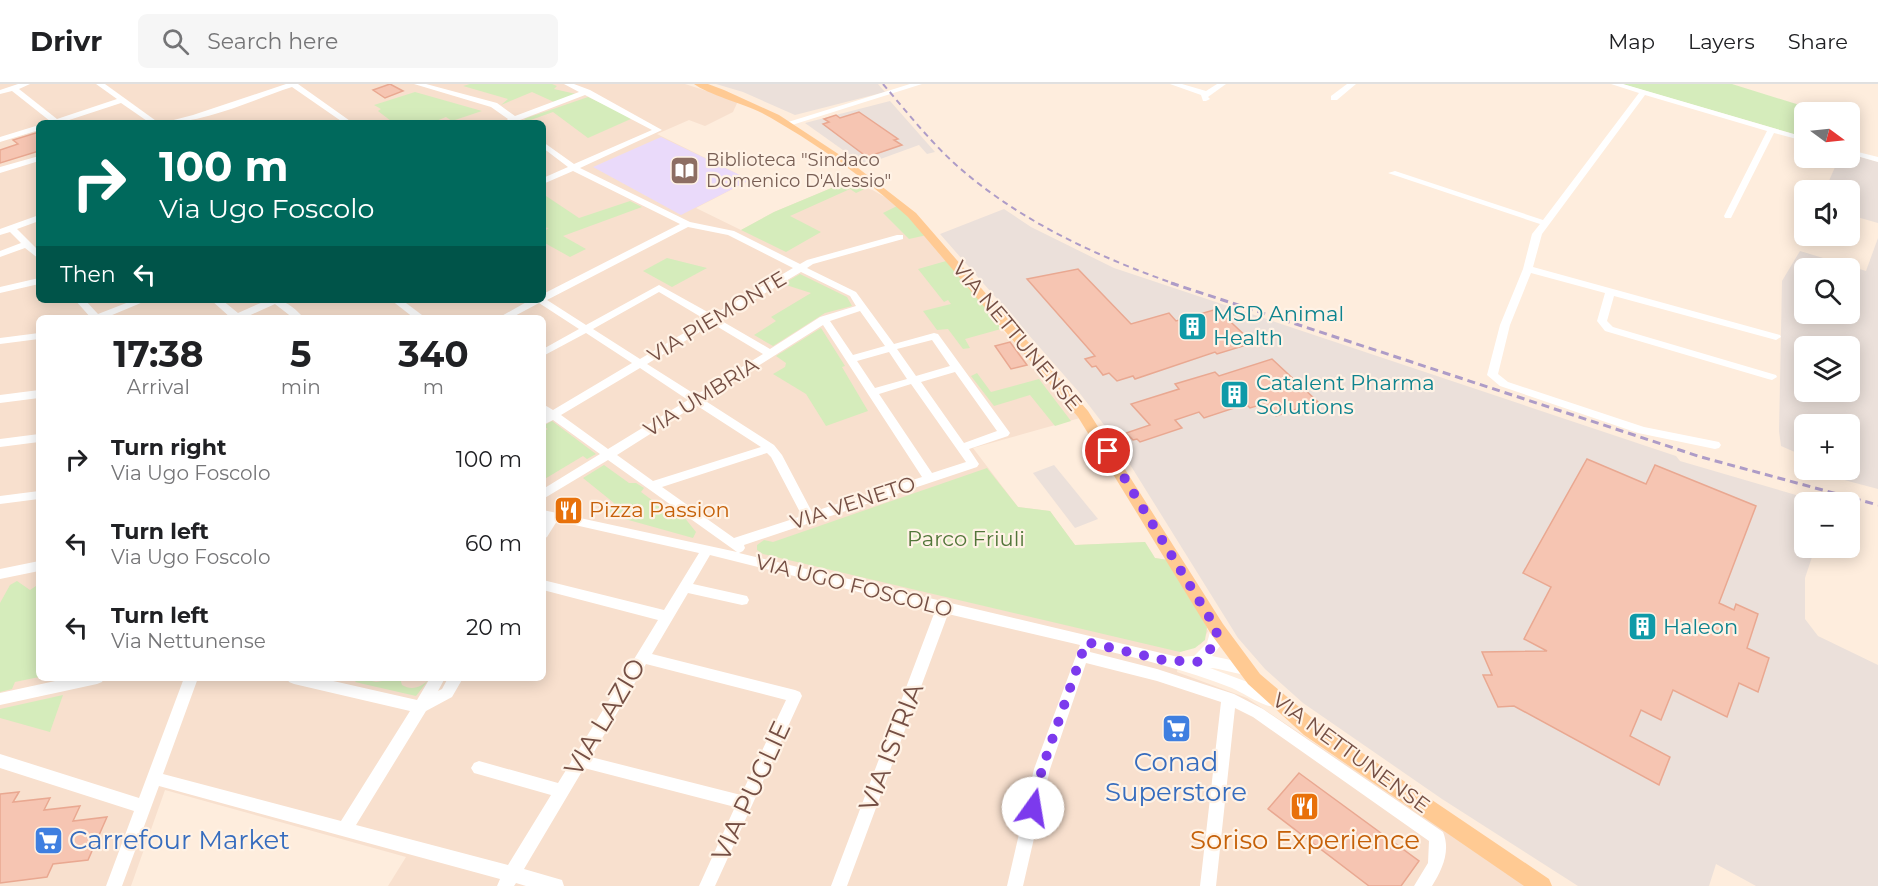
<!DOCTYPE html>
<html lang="en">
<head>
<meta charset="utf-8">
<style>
  :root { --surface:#fff; --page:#f6f6f6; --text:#202124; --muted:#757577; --line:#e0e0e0 }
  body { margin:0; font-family:Montserrat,sans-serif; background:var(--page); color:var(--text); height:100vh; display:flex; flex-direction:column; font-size:22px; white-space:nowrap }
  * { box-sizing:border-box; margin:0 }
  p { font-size:20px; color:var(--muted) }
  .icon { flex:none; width:33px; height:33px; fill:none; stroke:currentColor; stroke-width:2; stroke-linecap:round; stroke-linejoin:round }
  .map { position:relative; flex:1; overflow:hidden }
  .sheet { position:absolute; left:36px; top:231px; width:510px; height:366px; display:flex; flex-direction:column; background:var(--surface); border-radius:9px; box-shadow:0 3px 15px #0003 }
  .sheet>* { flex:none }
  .banner { position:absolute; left:36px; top:36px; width:510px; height:183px; border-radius:9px; box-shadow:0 3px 15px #0003; background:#00695c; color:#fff; overflow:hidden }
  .needle { width:39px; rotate:105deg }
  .fabs { position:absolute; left:1794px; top:18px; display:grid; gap:12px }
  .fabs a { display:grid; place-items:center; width:66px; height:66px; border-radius:9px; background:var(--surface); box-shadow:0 3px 15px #0003; font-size:30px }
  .pin { position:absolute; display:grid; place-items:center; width:51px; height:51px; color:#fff; margin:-26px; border:3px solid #fff; border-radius:50%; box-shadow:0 2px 6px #0007 }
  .me { position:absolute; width:66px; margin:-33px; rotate:13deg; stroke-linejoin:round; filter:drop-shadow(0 0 4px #0008) }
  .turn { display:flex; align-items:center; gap:21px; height:126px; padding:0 24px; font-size:27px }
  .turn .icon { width:78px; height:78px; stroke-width:2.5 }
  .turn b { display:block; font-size:42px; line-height:51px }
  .then { display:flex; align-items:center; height:57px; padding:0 24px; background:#0003; gap:12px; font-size:22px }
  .eta { display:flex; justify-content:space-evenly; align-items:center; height:102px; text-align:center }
  .eta b { font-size:36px; font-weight:700; line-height:42px }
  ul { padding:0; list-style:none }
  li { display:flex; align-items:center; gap:18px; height:84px; padding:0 24px }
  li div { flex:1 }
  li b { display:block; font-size:22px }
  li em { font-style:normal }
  header { display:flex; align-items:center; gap:36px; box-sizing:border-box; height:84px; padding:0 30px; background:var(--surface); border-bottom:2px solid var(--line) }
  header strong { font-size:28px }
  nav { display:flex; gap:33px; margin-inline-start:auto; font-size:21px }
  .search { width:420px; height:54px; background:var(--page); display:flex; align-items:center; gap:15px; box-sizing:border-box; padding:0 21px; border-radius:9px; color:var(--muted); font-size:22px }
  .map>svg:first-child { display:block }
  .residential { fill:#f8e0ce; fill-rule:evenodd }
  .industrial { fill:#ebe0da; fill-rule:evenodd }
  .education { fill:#eadafa }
  .green { fill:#d5ecbb }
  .building { fill:#f6c5b2; stroke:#e9a891; stroke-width:1.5 }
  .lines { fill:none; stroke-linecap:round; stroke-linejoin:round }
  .minor { fill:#fff; fill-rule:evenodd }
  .major { fill:#ffca93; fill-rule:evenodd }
  .rail-far1 { stroke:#ae9cc7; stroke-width:2; stroke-dasharray:6 4.5; stroke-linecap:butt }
  .rail { stroke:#ae9cc7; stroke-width:3; stroke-dasharray:8 5; stroke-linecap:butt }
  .route { stroke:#7c3aed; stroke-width:10; stroke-dasharray:0 18 }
  .labels { text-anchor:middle; stroke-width:4.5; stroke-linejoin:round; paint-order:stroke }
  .far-education-label { font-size:18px; fill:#785e54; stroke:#fff2e5; text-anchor:start }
  .culture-label { font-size:21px; fill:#0d838f; stroke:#fff2e5; text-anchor:start }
  .street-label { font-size:21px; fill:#754f44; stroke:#fff2e5 }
  .food-label { font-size:21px; fill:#c56008; stroke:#fff2e5; text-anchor:start }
  .park-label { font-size:21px; fill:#527639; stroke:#fff2e5 }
  .near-street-label { font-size:26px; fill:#754f44; stroke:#fff2e5 }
  .near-shop-label { font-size:26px; fill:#366cbe; stroke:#fff2e5 }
  .near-food-label { font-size:26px; fill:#c56008; stroke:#fff2e5 }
</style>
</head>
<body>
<header>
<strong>Drivr</strong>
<div class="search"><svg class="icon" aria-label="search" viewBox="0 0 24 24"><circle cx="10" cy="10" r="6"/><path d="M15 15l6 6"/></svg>Search here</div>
<nav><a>Map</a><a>Layers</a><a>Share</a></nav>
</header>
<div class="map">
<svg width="1878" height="802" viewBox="0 0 1878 802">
  <rect width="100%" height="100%" fill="#feeddd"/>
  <path class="residential" d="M0 0H685L738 17 733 28 705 42 689 36 657 50 750 96 696 124 741 146 774 128 853 95 899 121 987 223 1001 245 1047 292 1080 334 973 364 1018 423 1050 427 1075 461 1145 458 1155 474 1168 476 1208 547 1201 560 1180 568 1177 588 1247 614 1529 802H388L406 773 165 706 131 802H0ZM39 39H543V216H39ZM39 234H543V594H39Z"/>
  <g class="industrial">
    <path d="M716 0H878L885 8 795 31 743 8Z"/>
    <path d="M890 17 935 68 927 70 919 61 864 81 805 39Z"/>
    <path d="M1850 70 1878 78V139L1850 131V106H1825L1839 74H1850Z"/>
    <path d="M1004 125 1031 143 1114 184 1676 372 1680 377 1820 418H1804V464H1815L1805 494V535L1818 552 1878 581V802H1756L1716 780 1709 802H1578L1442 715 1303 619 1265 585 1238 554 1111 350 1078 307 940 150Z"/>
    <path d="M1878 154V405L1818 389 1817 386H1850V340H1804V372L1781 362 1779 347 1782 197 1800 167 1866 187ZM1804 184H1850V230H1804ZM1804 262H1850V308H1804Z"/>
    <path d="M1054 381 1098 435 1075 444 1033 389Z"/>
  </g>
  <path class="education" d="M661 53 750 96 681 131 593 83Z"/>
  <g class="green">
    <path d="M470 0H552L557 2 554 5 576 10 554 18 532 8 501 21 508 15 463 2Z"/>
    <path d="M1622 0H1732L1822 28H1804V53Z"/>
    <path d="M415 8 482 27 452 37 446 33 431 39H386L391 37 378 27 381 25 374 21Z"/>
    <path d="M588 13 633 34 588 54 553 28 528 37 524 35Z"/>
    <path d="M853 95 867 104 856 109 850 105 790 132 821 148 786 168 741 146 774 128Z"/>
    <path d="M543 110 579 134 630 117 642 123 563 152 586 165 570 173 543 158V148L549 144 543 143Z"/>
    <path d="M899 121 927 151 909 155 883 129Z"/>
    <path d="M667 174 707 184 672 203 643 187Z"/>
    <path d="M946 177 987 223 1001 245 965 255 970 264 963 265 948 245 937 246 923 227 951 220 948 216 944 218 918 185Z"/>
    <path d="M800 190 847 213 852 222 825 229 773 262 754 251 776 237 771 233 811 209 783 200Z"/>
    <path d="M821 244 845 282 842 283 868 327 826 342 806 310 773 290 785 283 786 279 776 272Z"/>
    <path d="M977 289 991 308 1039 295 1071 337 1055 342 1030 311 994 322 971 292Z"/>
    <path d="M552 337 596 370 587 375 583 372 543 396V348L548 345 543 342Z"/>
    <path d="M604 381 629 399H636L644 404 641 408 675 433H684L696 448 693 454 607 430 614 419 583 394Z"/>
    <path d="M987 384 1018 423 1050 427 1075 461 1145 458 1155 474 1168 476 1207 543 1205 556 1195 564 1180 568 763 470 757 466V461L764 456 773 458Z"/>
    <path d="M17 497 30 506 39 500V593L15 598 12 605 0 608V519L10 501Z"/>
    <path d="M359 594 376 598 400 594 402 601C412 607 422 603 429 595L416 612 355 598Z"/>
    <path d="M63 611 50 648 0 634V625Z"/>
  </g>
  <g class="building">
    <path d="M390 0 403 7 385 14 373 6Z"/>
    <path d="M859 28 898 55 894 56 902 61 867 73 823 40 829 38 824 35 836 31 840 34Z"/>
    <path d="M39 48V67L0 79V66L18 60 13 56Z"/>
    <path d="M1078 185 1131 240 1169 229 1176 237 1217 225 1253 259 1217 270 1215 268 1135 295 1133 292 1117 297 1109 289 1103 291 1096 282 1092 283 1085 275 1095 272 1027 195Z"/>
    <path d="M1010 258 1027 281 1011 285 995 262Z"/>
    <path d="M1272 275 1318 318 1276 332 1263 320 1250 324 1246 320 1204 334 1199 328 1175 336 1182 344 1140 358 1137 355 1133 356 1126 349 1150 341 1131 320 1179 305 1175 300 1215 288 1219 292Z"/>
    <path d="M1587 375 1646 400 1655 381 1756 422 1719 519 1734 526 1736 520 1758 530 1747 564 1769 574 1758 608 1739 599 1727 633 1673 606 1661 636 1641 626 1630 652 1670 673 1659 701 1514 622 1498 623 1483 591H1492L1482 568 1547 567 1524 555 1551 503 1523 489Z"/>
    <path d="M1299 689 1419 777 1401 802H1369L1268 725Z"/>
    <path d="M19 708 13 718 50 714 44 726 80 722 73 737 107 733 88 776 53 780 47 793 0 799V710Z"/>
  </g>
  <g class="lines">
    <g class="minor">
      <path d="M18 0H30L19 5 57 35 117 15 96 0H105L159 39H150L121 19 60 39H48L50 37 12 7 0 10V6Z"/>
      <path d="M286 0H298L353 39H344L292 3C252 16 205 39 162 39L193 31Z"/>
      <path d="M414 0H426L497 19 515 32 579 8 564 0H574L590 6 662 46 580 84 690 138 734 147 800 180 807 176 897 151H903V155L813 180 807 184 856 208 894 260 934 249 938 250 1010 349 1008 352 969 365 979 380 977 383 744 461 745 464 743 467 739 469 1178 573 1194 572 1207 559 1212 541 1217 540 1222 541 1224 545 1220 562 1212 572 1245 579 1250 581 1252 585 1250 589C1239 593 1223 584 1210 584L1250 599 1278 614 1280 618 1278 622C1267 626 1244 609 1232 604 1186 586 1138 574 1090 563V568L1157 585 1234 610 1263 625 1443 748C1451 767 1442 786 1432 802H1414L1428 779 1429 757 1253 633 1235 624 1216 802H1200L1221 618 1157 597 1086 579 1050 685 1023 802H1007L1034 685 1080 561 948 530 847 802H831L935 527 710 471 693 500 747 512 749 516 747 520 742 521 688 509 652 570 795 606 800 608 802 612 715 802H699L735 723 584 684 524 785 562 796 564 802H526L516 799 514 802H497L500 795 159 702 122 802H106L134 727 0 684V670L139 714 184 594H198L163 690 341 737 410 627 294 600 289 598 287 594H320L417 616 430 594H445L438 607 442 605 448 594H463L452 613 426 627 356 741 508 781 551 711 474 689 471 684 474 679 479 677 558 699 571 678 573 671 576 670 658 536 543 506V496L664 526 699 469 557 437 547 453 543 455V440L546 435 543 434V426L737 468 608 376 543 415V405L600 370 553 336 543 341V332L545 331 543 329V320L553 326 632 279 586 249 543 272V265L579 245 539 219 511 234H498L530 216H543V210L680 140 573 87 543 100V94L568 83 543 64V58L574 80 652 46 585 11 520 36 523 39H509L506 37 508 35 491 23ZM688 143 728 151 793 184 713 231 659 201 586 241 547 216ZM801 188 850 212 856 222 820 233 770 265 720 236ZM659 208 706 236 640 275 593 245ZM860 227 885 262 853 271 830 237ZM713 240 763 270 696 311 647 280ZM823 241 922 393 812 428 782 371 774 361 704 316ZM932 256 950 282 916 292 897 265ZM889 268 907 295 875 304 857 277ZM640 284 688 316 608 365 561 331ZM955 288 997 347 964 359 921 298ZM911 300 966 378 932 389 879 310ZM696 321 761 363 653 397 617 371ZM767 369 771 373 802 432 734 454 662 403ZM646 580 786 616 741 711 591 673Z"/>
      <path d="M910 0H922L792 41 785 39Z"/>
      <path d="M1170 0H1182L1206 7 1217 0H1226L1208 13 1210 15 1206 17H1203L1201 11Z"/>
      <path d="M1347 0H1356L1337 16H1331V12Z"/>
      <path d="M1611 0H1623L1804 53V57L1774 49 1732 132 1731 134H1725L1724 132 1767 47 1645 11 1542 150 1533 183 1780 251 1781 253 1776 256 1614 212 1607 237 1613 243 1776 291 1777 293 1772 296 1768 295 1605 247 1597 237 1605 209 1531 189 1510 241 1498 290 1508 298 1644 343 1719 358 1721 361 1719 364 1715 365 1638 349 1500 302 1487 291 1500 241 1523 185 1532 150 1540 140 1388 89 1395 87 1543 136 1639 9Z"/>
      <path d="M39 41V46L0 58V53Z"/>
      <path d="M1850 66 1878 73V78L1850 70Z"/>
      <path d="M39 72V77L0 89V83Z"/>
      <path d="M39 131V137L17 145 39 167V175L25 164 0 173V167L21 159 10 148 0 151V145Z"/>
      <path d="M39 194V200L0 209V203Z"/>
      <path d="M75 216H85L98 230 134 216H148L105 234H91Z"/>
      <path d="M211 216H222L238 229C268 216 278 206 304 234H293L275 220 244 234H231Z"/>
      <path d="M391 216H402L426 234H414Z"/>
      <path d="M39 249V255L0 260V254Z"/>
      <path d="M39 306V314L0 319V311Z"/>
      <path d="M39 350V358L0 363V355Z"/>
      <path d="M39 407V415L0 420V412Z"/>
      <path d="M39 477V487L0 495V485Z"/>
      <path d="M69 594H104L102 598 97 600 0 621V609Z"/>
    </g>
    <path class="major" d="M694 0H708L724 6 779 31 849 77 916 129 1088 327 1223 540 1260 590 1318 639 1549 795 1552 802H1524L1304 651 1248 600 1211 550 1078 333 908 133C865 94 813 57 762 29 744 20 707 10 694 0Z"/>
    <path class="rail-far1" d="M883 0C906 27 928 55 954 79 1017 136 1096 172 1175 200"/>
    <path class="rail" d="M1171 199 1701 373 1878 421"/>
  </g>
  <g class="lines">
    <path class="route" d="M1033 724 1042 685 1086 558 1163 576 1197 578C1209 569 1215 561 1217 546L1108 367"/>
  </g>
  <defs>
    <symbol id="library-square" viewBox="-11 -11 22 22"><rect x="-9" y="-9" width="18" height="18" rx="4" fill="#8d6e63" stroke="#fff2e5"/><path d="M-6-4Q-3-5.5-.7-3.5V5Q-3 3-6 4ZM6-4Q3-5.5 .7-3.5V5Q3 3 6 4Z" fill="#fff"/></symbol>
    <symbol id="building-square" viewBox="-11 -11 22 22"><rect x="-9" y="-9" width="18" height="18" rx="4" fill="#0f9aa8" stroke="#fff2e5"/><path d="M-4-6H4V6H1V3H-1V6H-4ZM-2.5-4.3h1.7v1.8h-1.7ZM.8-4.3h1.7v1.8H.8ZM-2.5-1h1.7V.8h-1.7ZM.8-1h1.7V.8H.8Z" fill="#fff"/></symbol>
    <symbol id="restaurant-square" viewBox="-11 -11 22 22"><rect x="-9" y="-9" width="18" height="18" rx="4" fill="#e8710a" stroke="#fff2e5"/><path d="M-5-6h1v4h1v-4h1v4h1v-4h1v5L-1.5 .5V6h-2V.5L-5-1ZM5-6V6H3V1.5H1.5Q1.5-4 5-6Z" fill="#fff"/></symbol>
    <symbol id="supermarket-square" viewBox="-11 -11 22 22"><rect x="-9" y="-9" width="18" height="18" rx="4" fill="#3f7fe0" stroke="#fff2e5"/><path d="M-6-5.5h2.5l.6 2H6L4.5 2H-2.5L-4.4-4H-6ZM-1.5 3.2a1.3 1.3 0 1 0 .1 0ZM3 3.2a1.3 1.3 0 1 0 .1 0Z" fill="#fff"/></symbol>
  </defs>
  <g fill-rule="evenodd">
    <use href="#library-square" x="668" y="70" width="33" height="33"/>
    <use href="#building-square" x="1176" y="226" width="33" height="33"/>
    <use href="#building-square" x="1218" y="294" width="33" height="33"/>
    <use href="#restaurant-square" x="552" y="410" width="33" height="33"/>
    <use href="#building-square" x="1626" y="526" width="33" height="33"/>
    <use href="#supermarket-square" x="1160" y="628" width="33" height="33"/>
    <use href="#restaurant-square" x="1288" y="706" width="33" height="33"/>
    <use href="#supermarket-square" x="32" y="740" width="33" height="33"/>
  </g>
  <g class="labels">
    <g class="far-education-label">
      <text x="706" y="82">Biblioteca "Sindaco<tspan x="706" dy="21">Domenico D'Alessio"</tspan></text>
    </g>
    <g class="culture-label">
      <text x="1213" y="237">MSD Animal<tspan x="1213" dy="24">Health</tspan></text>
      <text x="1256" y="306">Catalent Pharma<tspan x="1256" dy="24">Solutions</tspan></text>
      <text x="1663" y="550">Haleon</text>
    </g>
    <g class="street-label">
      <text transform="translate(717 233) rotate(-31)" y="7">VIA PIEMONTE</text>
      <text transform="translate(1017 252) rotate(50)" y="7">VIA NETTUNENSE</text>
      <text transform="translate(701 313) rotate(-32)" y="7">VIA UMBRIA</text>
      <text transform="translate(853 419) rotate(-18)" y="7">VIA VENETO</text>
      <text transform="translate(854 502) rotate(14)" y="7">VIA UGO FOSCOLO</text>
      <text transform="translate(1351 669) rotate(36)" y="7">VIA NETTUNENSE</text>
    </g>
    <g class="food-label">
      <text x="589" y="433">Pizza Passion</text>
    </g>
    <g class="park-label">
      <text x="966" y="462">Parco Friuli</text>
    </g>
    <g class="near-street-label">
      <text transform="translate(605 633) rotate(-59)" y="9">VIA LAZIO</text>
      <text transform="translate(891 663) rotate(-69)" y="9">VIA ISTRIA</text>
      <text transform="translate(751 707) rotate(-65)" y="9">VIA PUGLIE</text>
    </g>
    <g class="near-shop-label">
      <text x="1176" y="687">Conad<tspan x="1176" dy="30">Superstore</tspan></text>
      <text x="69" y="765" text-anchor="start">Carrefour Market</text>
    </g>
    <g class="near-food-label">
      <text x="1305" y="765">Soriso Experience</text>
    </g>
  </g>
</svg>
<div class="fabs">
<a><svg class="needle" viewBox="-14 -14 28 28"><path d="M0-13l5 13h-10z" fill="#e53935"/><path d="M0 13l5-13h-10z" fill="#757577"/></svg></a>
<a><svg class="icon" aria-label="sound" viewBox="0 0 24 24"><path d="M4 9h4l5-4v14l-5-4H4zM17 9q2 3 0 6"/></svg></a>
<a><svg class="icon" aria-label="search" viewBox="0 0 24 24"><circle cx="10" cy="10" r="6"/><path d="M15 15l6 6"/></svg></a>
<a><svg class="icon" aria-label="layers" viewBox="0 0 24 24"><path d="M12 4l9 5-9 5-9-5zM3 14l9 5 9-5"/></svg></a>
<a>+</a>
<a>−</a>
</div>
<div class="pin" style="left:1108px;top:367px;background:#d93025"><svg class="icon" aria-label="arrive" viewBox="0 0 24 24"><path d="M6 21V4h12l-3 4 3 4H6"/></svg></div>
<svg class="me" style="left:1033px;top:724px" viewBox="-20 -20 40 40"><circle r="19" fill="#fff"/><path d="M0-13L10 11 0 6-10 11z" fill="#7c3aed"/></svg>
<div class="banner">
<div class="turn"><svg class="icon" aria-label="right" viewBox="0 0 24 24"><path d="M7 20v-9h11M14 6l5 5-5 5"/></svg><div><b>100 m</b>Via Ugo Foscolo</div></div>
<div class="then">Then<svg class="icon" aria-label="left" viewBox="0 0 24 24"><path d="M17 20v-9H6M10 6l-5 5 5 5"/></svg></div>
</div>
<section class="sheet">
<div class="eta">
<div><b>17:38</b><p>Arrival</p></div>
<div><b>5</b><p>min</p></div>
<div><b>340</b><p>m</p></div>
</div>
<ul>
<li><svg class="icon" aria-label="right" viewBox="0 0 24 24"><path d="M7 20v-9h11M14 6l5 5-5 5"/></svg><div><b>Turn right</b><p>Via Ugo Foscolo</p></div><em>100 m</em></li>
<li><svg class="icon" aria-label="left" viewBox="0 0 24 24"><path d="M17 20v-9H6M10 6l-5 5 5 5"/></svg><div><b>Turn left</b><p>Via Ugo Foscolo</p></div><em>60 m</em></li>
<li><svg class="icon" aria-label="left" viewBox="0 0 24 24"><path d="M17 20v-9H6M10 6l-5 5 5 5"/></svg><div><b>Turn left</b><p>Via Nettunense</p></div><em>20 m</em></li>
</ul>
</section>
</div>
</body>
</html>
